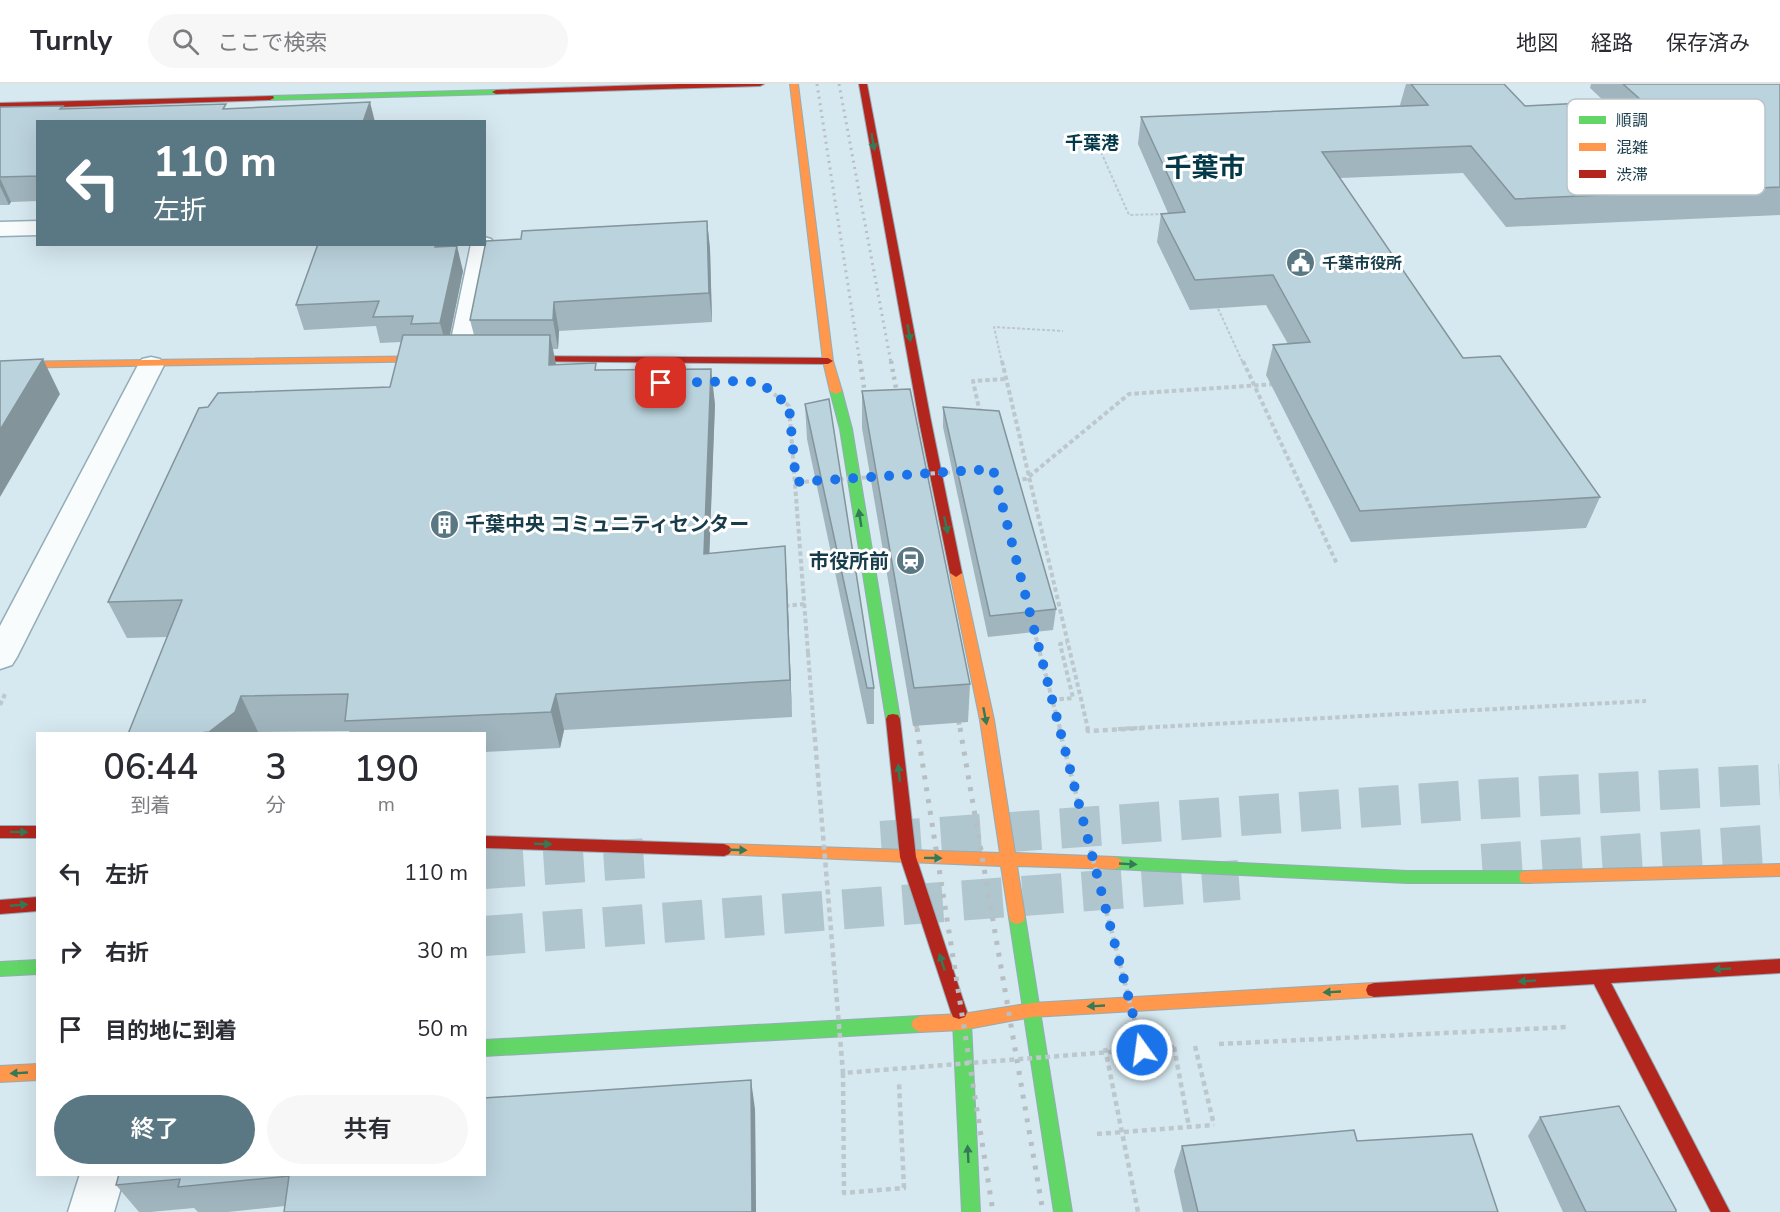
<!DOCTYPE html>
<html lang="ja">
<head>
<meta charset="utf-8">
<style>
  :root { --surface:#fff; --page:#f7f7f7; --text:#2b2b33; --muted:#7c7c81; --line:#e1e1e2; --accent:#5a7884 }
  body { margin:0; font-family:"Nunito Sans","Noto Sans JP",sans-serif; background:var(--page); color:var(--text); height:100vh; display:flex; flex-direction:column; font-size:22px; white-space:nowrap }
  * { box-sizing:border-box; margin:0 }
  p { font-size:20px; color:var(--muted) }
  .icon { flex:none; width:33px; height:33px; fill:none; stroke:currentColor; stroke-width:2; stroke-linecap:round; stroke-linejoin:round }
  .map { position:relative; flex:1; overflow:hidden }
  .details { position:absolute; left:36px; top:648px; width:450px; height:444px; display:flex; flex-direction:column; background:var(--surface); border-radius:0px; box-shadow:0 6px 24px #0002 }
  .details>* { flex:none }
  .hud { position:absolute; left:36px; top:36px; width:450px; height:126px; border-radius:0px; box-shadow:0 6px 24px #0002; background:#5a7884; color:#fff; overflow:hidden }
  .pin { position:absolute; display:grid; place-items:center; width:51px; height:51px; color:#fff; margin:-26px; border-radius:12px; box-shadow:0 3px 9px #0006 }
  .me { position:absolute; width:66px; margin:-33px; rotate:346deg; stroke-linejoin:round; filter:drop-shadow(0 0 4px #0008) }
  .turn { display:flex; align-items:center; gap:21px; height:126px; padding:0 18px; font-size:27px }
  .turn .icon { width:78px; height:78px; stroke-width:2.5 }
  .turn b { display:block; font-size:42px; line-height:51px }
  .eta { display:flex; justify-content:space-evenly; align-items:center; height:102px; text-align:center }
  .eta b { font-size:36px; font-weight:600; line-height:42px }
  .button { display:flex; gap:12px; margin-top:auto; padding:12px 18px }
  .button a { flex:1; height:69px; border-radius:36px; background:var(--accent); color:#fff; font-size:24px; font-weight:600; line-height:69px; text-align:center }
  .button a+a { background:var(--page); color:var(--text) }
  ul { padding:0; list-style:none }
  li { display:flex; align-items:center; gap:18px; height:78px; padding:0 18px }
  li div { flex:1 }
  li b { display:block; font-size:22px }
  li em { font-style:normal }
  header { display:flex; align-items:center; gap:36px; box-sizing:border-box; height:84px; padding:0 30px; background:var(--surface); border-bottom:2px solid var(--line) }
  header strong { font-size:28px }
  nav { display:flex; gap:33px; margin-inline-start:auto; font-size:21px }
  .search { width:420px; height:54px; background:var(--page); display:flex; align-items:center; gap:15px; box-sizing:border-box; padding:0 21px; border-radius:33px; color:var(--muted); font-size:22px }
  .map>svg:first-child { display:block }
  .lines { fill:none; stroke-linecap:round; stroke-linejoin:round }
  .highway-tunnel { stroke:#b0c6cf; stroke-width:40; stroke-dasharray:40 20; stroke-linecap:butt }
  .street-casing { stroke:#93adb7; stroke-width:3 }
  .fast-casing { stroke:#93adb7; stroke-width:2 }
  .slow-casing { stroke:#93adb7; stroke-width:2 }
  .jam-casing { stroke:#93adb7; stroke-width:2 }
  .path-far2 { stroke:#bdc8cd; stroke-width:2; stroke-dasharray:3 2; stroke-linecap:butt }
  .path-far1 { stroke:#bdc8cd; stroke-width:4; stroke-dasharray:4.5 3; stroke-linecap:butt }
  .path { stroke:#bdc8cd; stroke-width:4.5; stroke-dasharray:5 4; stroke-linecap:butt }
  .street { fill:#f9fcfd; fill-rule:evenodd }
  .fast { fill:#63d668; fill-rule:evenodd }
  .slow { fill:#ff974d; fill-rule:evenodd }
  .jam { fill:#b3261e; fill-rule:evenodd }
  .rail-far2 { stroke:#b8bfc2; stroke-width:3; stroke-dasharray:2 4.5; stroke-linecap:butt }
  .rail-far1 { stroke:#b8bfc2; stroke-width:4.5; stroke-dasharray:3 5; stroke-linecap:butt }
  .rail { stroke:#b8bfc2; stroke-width:5; stroke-dasharray:4 8; stroke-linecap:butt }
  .path-bridge-far1 { stroke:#bdc8cd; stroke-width:4; stroke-dasharray:4.5 3; stroke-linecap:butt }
  .path-bridge { stroke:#bdc8cd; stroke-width:4.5; stroke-dasharray:5 4; stroke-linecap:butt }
  .wall { fill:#a1b5be }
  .shaded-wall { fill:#83949b }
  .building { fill:#bbd3dd; stroke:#83949b; stroke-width:1.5 }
  .oneway { fill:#357a56 }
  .route { stroke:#1a73e8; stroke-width:10; stroke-dasharray:0 18 }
  .labels { text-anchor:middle; stroke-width:6; stroke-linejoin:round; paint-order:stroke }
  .far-poi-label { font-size:16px; font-weight:bold; fill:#173c4a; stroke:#fff; text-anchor:start }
  .far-neighbourhood-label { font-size:18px; font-weight:bold; fill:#033849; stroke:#fff }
  .poi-label { font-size:20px; font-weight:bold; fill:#173c4a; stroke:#fff; text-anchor:start }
  .far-town-label { font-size:27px; font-weight:bold; fill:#033849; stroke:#fff }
  .key { fill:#fff; stroke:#b9c4c9; stroke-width:1.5 }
  .key-label { font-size:16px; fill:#173c4a }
</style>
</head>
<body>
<header>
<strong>Turnly</strong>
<div class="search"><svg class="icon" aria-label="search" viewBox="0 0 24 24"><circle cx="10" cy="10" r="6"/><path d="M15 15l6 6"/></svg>ここで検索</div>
<nav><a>地図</a><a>経路</a><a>保存済み</a></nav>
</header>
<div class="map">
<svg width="1780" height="1128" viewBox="0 0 1780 1128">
  <rect width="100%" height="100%" fill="#d6e8f0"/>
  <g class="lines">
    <g class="highway-tunnel">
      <path d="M881 757 1485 715 1780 700"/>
      <path d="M1482 780 1780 760"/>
      <path d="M484 785 647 774"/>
      <path d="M484 852 1239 796"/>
    </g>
    <defs>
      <g id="street">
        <path d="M38 137V151L0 152V138Z"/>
        <path d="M484 153 491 155 495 160 473 275 469 281 460 283 451 281 447 275 471 160H484Z"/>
        <path d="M151 273 160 275 164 281 17 573 12 581 0 585V542L138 281 142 275Z"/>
        <path d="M80 1090H125L114 1128H68Z"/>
      </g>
      <g id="fast">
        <path d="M496 6 500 8 499 10 270 16 266 14 270 12Z"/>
        <path d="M836 304 842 307 852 345 900 635 898 639H888L886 635 840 345 830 307Z"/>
        <path d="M1115 773 1407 787H1527L1533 788 1535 793 1533 798 1527 799H1407L1115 785 1110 783 1107 779 1110 775Z"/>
        <path d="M1017 826 1023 828 1025 833 1072 1128H1054L1009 833 1011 828Z"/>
        <path d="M38 876V890L0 892V878Z"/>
        <path d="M959 921 965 923 971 938 980 1128H962L953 938 951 928 953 923Z"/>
        <path d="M920 932 926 935 929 940 926 945 920 948 484 972V956Z"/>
      </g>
      <g id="slow">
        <path d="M790 0H798L833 277 842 307 836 310 830 307 823 277Z"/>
        <path d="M442 272 446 273V277L0 284V278Z"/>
        <path d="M956 485 962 489 994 636 1015 769 1115 773 1120 775 1123 779 1120 783 1115 785 1017 782 1025 833 1023 838 1017 840 1011 838 1009 833 1001 782 719 770 716 766 719 762 724 760 1000 769 980 636 950 489Z"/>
        <path d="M1780 780V792L1527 799 1521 798 1519 793 1521 788 1527 787Z"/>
        <path d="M1374 899 1380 901 1382 906 1380 911 1374 913 1032 933 962 946 920 948 914 945 911 940 914 935 920 932 962 930 1032 919Z"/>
        <path d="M38 980V996L0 998V982Z"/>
      </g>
      <g id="jam">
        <path d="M679 0H764L760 2 496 10 492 8 496 6Z"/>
        <path d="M859 0H867L931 337 962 489 956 493 950 489 919 337Z"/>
        <path d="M273 12 274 14 270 16 0 25V19Z"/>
        <path d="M512 272 828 274 833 277 828 280 508 277V273Z"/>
        <path d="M893 630 898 631 900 635 916 773 967 928 965 933 959 935 953 933 951 928 900 773 886 635 888 631Z"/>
        <rect x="0" y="742" width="38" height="12"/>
        <path d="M484 752 724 760 729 762 732 766 729 770 724 772 484 764Z"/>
        <path d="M38 813V827L0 830V816Z"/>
        <path d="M1780 875V889L1611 899 1730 1128H1711L1594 900 1374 913 1368 911 1366 906 1368 901 1374 899Z"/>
      </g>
    </defs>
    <use href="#street" class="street-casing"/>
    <use href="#fast" class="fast-casing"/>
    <use href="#slow" class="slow-casing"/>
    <use href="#jam" class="jam-casing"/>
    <g class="path-far2">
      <path d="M1093 50 1129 131 1167 130"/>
      <path d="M1216 220 1243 279"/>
      <path d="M1002 279 994 243 1063 247"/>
    </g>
    <g class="path-far1">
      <path d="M1002 277 1088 645"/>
      <path d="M1243 277 1337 480"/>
      <path d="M774 310 789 322 808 569"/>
      <path d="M980 329 973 297 1006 295"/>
      <path d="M785 522 805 520"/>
      <path d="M1052 616 1073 614 1060 560 1067 559"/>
      <path d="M0 621 6 608"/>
      <path d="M1118 645 1646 617"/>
    </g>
    <g class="path">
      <path d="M1087 644 1088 647 1146 644"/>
      <path d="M1219 960 1568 943"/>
      <path d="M1195 962 1214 1041"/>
      <path d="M1174 963 1189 1043"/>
      <path d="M1105 964 1138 1128"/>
      <path d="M843 989 844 1109 904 1104 899 999"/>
    </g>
    <use href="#street" class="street"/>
    <use href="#fast" class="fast"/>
    <use href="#slow" class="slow"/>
    <use href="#jam" class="jam"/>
    <g class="rail-far2">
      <path d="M817 0 860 279"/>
      <path d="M839 0 891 279"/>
    </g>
    <g class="rail-far1">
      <path d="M860 277 867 323"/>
      <path d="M891 277 899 321"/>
      <path d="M956 622 960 645"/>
      <path d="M914 625 917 645"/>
    </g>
    <g class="rail">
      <path d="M917 644 993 1128"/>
      <path d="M960 644 1043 1128"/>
    </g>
    <g class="path-bridge-far1">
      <path d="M923 390 957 388"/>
      <path d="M839 395 874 393"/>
      <path d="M1015 396 1026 395 1129 310 1276 300"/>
      <path d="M797 398 820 397"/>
      <path d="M1034 546 1060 645"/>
      <path d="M808 569 814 645"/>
    </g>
    <g class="path-bridge">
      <path d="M814 644 843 989 1174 963"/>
      <path d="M1059 644 1142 965"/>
      <path d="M1097 1050 1214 1041"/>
    </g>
  </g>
  <g class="wall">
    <path d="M1406 0H1504L1525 22 1605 18 1590 4 1591 0H1780V131L1506 143 1463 89 1340 94 1463 274 1600 413 1586 444 1351 458 1266 291 1273 261 1288 260 1266 221 1190 226 1157 158 1161 130 1168 129 1138 60 1141 33 1401 22 1400 21Z"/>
    <path d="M0 23 38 38V117L11 118 9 121H0Z"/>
    <path d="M707 137 710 165 712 238 559 247 558 265H553L556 281 597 286 715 320 709 470 787 498 792 633 564 646 560 664 484 668V650H350L349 647 258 648 257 650H128L167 553 127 554 108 518 208 323 390 303 401 258 380 259 376 242 304 246 296 221 318 160H449V162L463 187 450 251H474L470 236 521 155Z"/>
    <path d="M862 307 970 600 968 638 913 642 862 344Z"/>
    <path d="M805 320 874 604V640H867L807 355Z"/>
    <path d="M943 323 1056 525 1053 546 988 553 943 343Z"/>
    <path d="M755 1025 756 1128H284L285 1122 228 1128H198L194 1124 150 1128H139L116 1101Z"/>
    <path d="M1540 1033 1676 1128H1563L1528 1052Z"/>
    <path d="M1357 1057 1498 1128H1183L1174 1087 1182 1062Z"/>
  </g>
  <g class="shaded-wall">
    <path d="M370 18 375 38H363Z"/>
    <path d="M0 94 11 118 9 121 0 102Z"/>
    <path d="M707 137 710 165 712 238 709 209Z"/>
    <path d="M436 160H449L441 188 435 163Z"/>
    <path d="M457 162 463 187 447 265 440 239Z"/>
    <path d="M554 218 559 247 558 265 553 236Z"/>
    <path d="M550 251 557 286 549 281Z"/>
    <path d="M43 275 60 310 0 413V346Z"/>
    <path d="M711 285 715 320 708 507 704 470Z"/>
    <path d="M785 462 787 498 792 633 790 596Z"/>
    <path d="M556 610 564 646 560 664 551 628Z"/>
    <path d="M241 612 258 648 257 650H210L209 648Z"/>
    <path d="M751 996 755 1025 756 1128H752Z"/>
  </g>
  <g class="building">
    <path d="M1411 0H1504L1525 22 1641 16 1623 0H1780V103L1515 115 1471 62 1322 68 1463 274 1500 272 1600 413 1360 427 1273 261 1310 258 1273 191 1195 196 1161 130 1185 128 1141 33 1428 21Z"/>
    <path d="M370 18 363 38H38V92L0 93V23L63 22 60 25 226 20 223 25Z"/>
    <path d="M707 137 709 209 554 218 553 236H470L486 157 521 155 522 147Z"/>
    <path d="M318 160H436L435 163 457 162 440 239 411 240 413 232 373 233 379 217 296 221Z"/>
    <path d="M403 251H550L549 281 596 279 595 286 711 285 704 470 785 462 790 596 556 610 551 628 345 637 348 610 241 612 235 628 209 648 191 650H128L182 516 108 518 199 324 208 323 218 309 390 303Z"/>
    <path d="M43 275 0 346V277Z"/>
    <path d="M910 305 970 600 914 604 862 307Z"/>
    <path d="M829 315 874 604H867L805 320Z"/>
    <path d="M943 323 999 327 1056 525 990 532Z"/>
    <path d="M751 996 752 1128H284L289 1092 178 1103 180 1095 116 1101 119 1090H484V1014Z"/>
    <path d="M1619 1022 1676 1126V1128H1586L1540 1033Z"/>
    <path d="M1354 1046 1357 1057 1472 1050 1498 1128H1198L1182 1062Z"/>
  </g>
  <defs><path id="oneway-solid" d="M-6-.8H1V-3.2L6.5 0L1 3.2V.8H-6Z" transform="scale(1.5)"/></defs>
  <g class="oneway">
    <use href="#oneway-solid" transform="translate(873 58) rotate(80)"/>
    <use href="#oneway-solid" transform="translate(909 249) rotate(80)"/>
    <use href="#oneway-solid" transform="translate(860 434) rotate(-99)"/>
    <use href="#oneway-solid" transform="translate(946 441) rotate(78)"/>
    <use href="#oneway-solid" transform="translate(985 632) rotate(79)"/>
    <use href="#oneway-solid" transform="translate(899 689) rotate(-96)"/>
    <use href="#oneway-solid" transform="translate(19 748) rotate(1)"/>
    <use href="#oneway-solid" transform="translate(543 760) rotate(2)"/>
    <use href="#oneway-solid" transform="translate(738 766) rotate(2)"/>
    <use href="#oneway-solid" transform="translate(933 774) rotate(1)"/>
    <use href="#oneway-solid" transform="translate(1128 780) rotate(3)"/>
    <use href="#oneway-solid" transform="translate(19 821) rotate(-5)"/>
    <use href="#oneway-solid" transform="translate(942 878) rotate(-108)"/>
    <use href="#oneway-solid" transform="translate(1722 885) rotate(177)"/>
    <use href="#oneway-solid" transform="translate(1527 897) rotate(177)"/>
    <use href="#oneway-solid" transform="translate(1332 908) rotate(177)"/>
    <use href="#oneway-solid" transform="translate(1096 922) rotate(177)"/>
    <use href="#oneway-solid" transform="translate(19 989) rotate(177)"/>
    <use href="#oneway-solid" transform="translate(968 1070) rotate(-93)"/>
  </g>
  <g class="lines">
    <path class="route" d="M661 299 744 297 761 299 789 322 796 398 993 385 1142 966"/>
  </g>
  <defs>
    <symbol id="civic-disc" viewBox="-11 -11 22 22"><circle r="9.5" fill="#5a7884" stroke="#fff"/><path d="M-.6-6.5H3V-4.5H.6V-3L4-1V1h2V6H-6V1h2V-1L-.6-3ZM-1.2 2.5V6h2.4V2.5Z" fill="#fff"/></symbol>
    <symbol id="building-disc" viewBox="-11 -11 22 22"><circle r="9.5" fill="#5a7884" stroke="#fff"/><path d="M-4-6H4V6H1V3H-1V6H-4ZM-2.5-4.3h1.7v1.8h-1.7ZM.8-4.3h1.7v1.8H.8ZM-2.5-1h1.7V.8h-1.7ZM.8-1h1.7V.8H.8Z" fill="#fff"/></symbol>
    <symbol id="station-disc" viewBox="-11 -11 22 22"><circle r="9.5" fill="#5a7884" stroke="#fff"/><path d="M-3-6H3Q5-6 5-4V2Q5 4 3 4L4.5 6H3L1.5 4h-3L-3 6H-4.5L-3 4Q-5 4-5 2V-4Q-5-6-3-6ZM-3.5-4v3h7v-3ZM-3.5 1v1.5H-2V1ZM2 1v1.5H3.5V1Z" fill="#fff"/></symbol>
  </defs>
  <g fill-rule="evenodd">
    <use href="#civic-disc" x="1284" y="162" width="33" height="33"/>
    <use href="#building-disc" x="428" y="424" width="33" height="33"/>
    <use href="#station-disc" x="894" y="460" width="33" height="33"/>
  </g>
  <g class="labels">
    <g class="far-poi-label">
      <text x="1322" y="185">千葉市役所</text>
    </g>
    <g class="far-neighbourhood-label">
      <text x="1092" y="65">千葉港</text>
    </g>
    <g class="poi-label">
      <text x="465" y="447">千葉中央 コミュニティセンター</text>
      <text x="889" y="484" text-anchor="end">市役所前</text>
    </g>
    <g class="far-town-label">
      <text x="1205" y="93">千葉市</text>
    </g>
  </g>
  <rect x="1567" y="15" width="198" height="96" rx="9" class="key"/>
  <rect x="1579" y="32" width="27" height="8" fill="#63d668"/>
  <rect x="1579" y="59" width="27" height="8" fill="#ff974d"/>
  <rect x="1579" y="86" width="27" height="8" fill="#b3261e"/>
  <g class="key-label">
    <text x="1616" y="42">順調</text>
    <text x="1616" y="69">混雑</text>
    <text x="1616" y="96">渋滞</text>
  </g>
</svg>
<div class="pin" style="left:661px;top:299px;background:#d93025"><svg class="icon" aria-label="arrive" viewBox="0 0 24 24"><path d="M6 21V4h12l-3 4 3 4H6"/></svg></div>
<svg class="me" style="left:1142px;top:966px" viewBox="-20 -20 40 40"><circle r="17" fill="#1a73e8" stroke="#fff" stroke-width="3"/><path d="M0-11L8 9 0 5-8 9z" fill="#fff"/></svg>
<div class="hud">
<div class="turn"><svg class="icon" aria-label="left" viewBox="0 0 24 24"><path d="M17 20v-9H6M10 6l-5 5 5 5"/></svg><div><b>110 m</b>左折</div></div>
</div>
<section class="details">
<div class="eta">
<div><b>06:44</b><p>到着</p></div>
<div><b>3</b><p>分</p></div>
<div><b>190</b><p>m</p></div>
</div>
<ul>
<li><svg class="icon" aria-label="left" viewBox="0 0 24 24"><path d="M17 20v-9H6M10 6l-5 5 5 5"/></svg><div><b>左折</b></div><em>110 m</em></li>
<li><svg class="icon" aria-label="right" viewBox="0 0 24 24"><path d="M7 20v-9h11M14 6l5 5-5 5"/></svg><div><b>右折</b></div><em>30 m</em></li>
<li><svg class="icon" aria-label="arrive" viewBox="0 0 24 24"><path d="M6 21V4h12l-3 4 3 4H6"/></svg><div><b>目的地に到着</b></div><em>50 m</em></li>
</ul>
<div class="button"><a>終了</a><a>共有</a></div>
</section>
</div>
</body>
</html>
